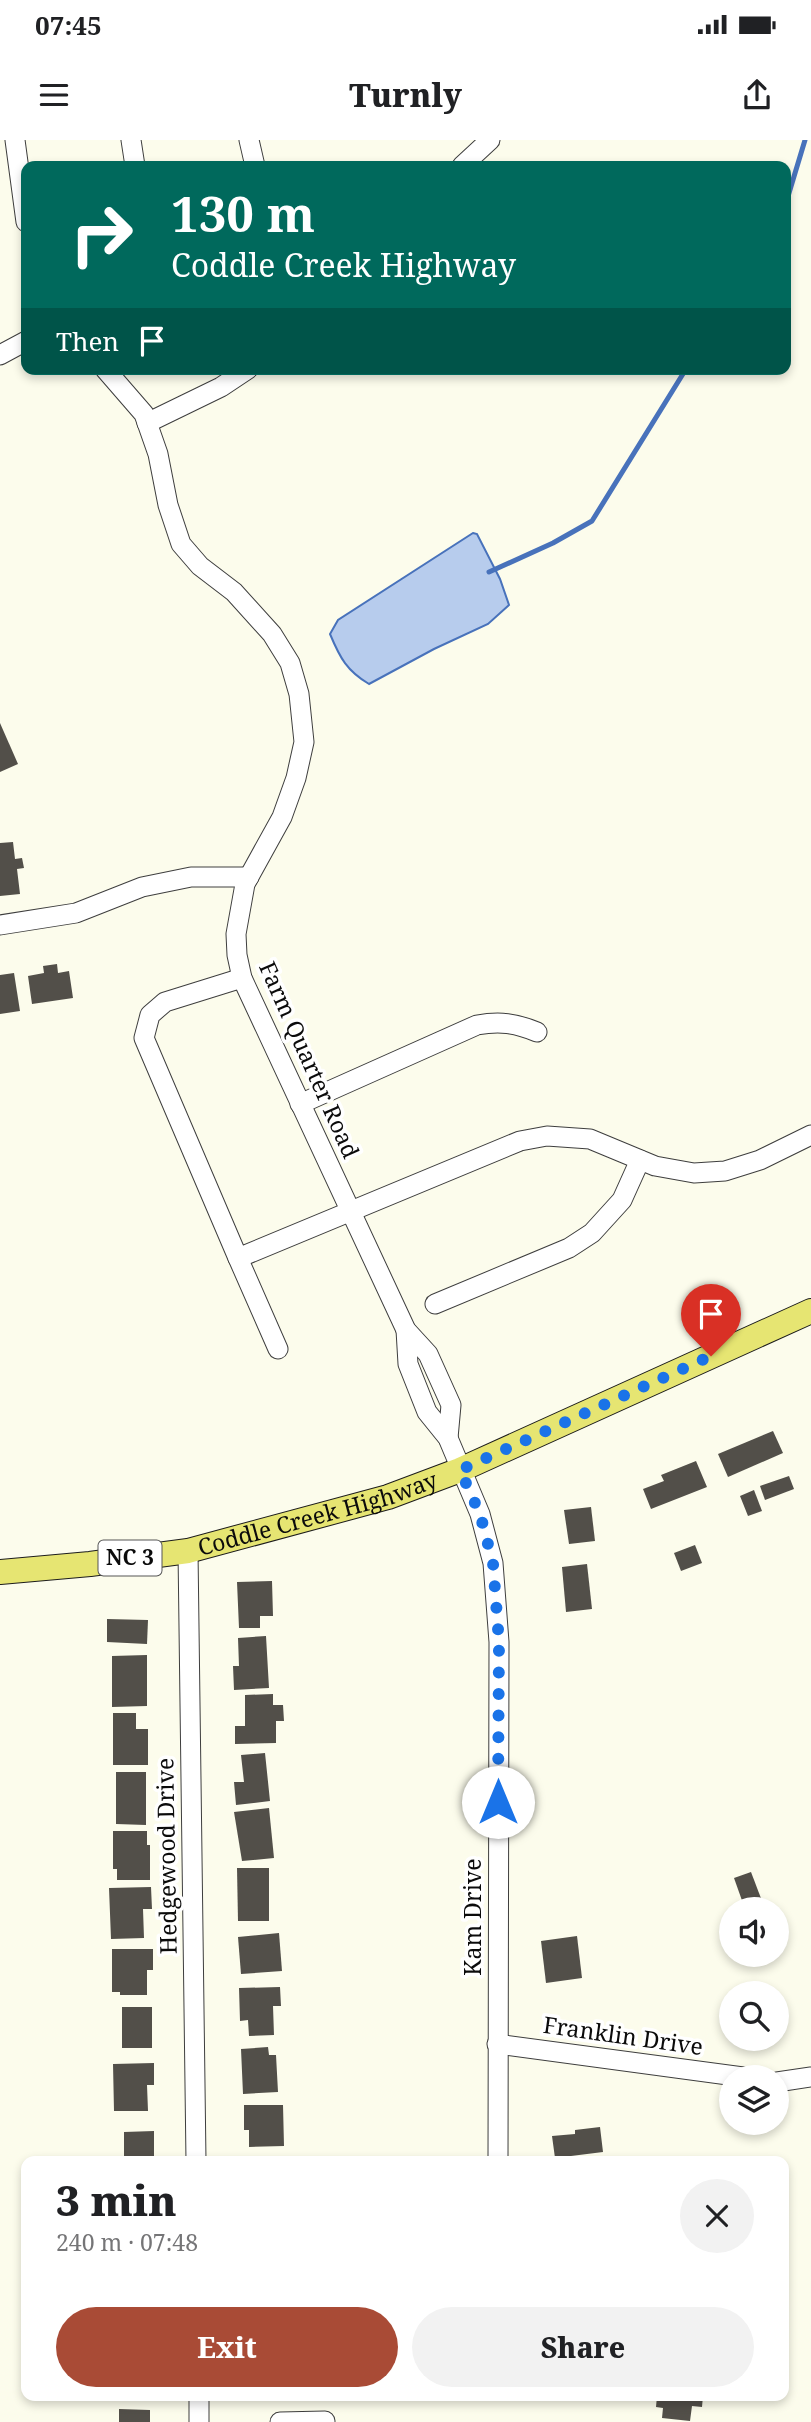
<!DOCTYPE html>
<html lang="en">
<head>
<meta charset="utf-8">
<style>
  :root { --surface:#fff; --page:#f2f2f2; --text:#202124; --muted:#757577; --accent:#a94b36 }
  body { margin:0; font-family:"Noto Serif",serif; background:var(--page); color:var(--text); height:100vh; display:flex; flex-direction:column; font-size:26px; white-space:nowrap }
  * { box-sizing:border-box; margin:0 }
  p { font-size:23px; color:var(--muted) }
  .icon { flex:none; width:38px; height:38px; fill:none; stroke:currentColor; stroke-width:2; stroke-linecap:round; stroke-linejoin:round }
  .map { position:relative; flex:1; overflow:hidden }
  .side { position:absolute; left:21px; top:2016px; width:768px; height:245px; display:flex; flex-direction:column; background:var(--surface); border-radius:14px; box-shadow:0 4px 10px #0003 }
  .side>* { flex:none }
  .guide { position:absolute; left:21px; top:21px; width:770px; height:214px; border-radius:14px; box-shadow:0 4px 10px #0003; background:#00695c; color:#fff; overflow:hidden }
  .buttons { position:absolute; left:719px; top:1757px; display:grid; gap:14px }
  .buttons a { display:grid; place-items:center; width:70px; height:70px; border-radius:50%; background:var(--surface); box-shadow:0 4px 10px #0003; font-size:35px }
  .pin { position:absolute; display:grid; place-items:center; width:60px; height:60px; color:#fff; margin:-72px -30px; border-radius:50% 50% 50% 0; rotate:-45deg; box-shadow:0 0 7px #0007 }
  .pin .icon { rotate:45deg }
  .me { position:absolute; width:77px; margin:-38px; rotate:0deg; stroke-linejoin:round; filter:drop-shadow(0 0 5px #0008) }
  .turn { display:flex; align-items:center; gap:24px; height:147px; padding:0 35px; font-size:32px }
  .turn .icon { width:91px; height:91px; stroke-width:2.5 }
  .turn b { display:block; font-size:49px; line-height:60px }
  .then { display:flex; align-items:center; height:66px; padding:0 35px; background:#0003; gap:14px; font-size:26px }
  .round { display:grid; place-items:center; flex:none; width:74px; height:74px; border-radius:37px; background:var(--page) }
  .headline { display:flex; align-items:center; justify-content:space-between; height:119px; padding:0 35px }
  h1 { font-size:42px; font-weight:800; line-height:52px }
  .primary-button { display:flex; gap:14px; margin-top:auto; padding:14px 35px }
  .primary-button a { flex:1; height:80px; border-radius:42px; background:var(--accent); color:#fff; font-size:28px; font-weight:800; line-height:80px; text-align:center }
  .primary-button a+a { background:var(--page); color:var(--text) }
  .status { display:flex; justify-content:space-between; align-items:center; height:49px; padding:0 35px; background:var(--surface); direction:ltr }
  .status svg { height:19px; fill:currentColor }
  header { display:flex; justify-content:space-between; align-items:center; height:91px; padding:0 35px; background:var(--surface); font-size:32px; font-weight:800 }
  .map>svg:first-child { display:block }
  .water { fill:#b7cced; stroke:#4872bb; stroke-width:2 }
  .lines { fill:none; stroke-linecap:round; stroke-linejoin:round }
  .stream { stroke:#4872bb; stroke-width:5 }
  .building { fill:#524f49 }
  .minor-casing { stroke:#3e3e3e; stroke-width:21 }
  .major-casing { stroke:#1c1c1c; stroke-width:26 }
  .minor { stroke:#fff; stroke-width:19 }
  .major { stroke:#e6e572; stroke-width:24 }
  .route { stroke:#1a73e8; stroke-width:12; stroke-dasharray:0 21.6 }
  .labels { text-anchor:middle; stroke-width:7; stroke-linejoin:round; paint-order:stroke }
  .shield { fill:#fff; stroke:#545454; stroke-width:2 }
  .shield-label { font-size:21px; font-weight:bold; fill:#0b0b0b }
  .street-label { font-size:23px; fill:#0b0b0b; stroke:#fff }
</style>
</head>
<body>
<div class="status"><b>07:45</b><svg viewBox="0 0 49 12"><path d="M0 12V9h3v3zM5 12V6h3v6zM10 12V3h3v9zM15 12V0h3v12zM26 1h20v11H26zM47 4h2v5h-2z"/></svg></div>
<header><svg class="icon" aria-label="menu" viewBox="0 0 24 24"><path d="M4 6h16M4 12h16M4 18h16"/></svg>Turnly<svg class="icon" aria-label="share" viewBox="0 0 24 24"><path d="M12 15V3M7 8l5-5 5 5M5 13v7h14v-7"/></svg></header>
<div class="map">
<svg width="811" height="2282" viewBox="0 0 811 2282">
  <rect width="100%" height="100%" fill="#fcfcec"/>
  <path class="water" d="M473 393 477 394 500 439 509 465 488 484 434 509 369 544C347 531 340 518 330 494L338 480Z"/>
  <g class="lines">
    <g class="stream">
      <path d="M786 63 805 0"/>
      <path d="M489 432 553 403 592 381 686 229"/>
    </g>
  </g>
  <g class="building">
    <path d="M0 583 18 624 0 632Z"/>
    <path d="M13 702 15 719 22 718 24 728 17 729 20 754 0 756V703Z"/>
    <path d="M57 824 58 833 69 831 73 858 32 864 28 836 44 833 43 826Z"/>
    <path d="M14 833 20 871 0 874V835Z"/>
    <path d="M773 1291 783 1313 728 1337 718 1314Z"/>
    <path d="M696 1321 707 1347 651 1369 643 1349 664 1341 661 1335Z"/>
    <path d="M789 1336 794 1349 765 1360 760 1346Z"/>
    <path d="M754 1350 762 1371 748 1376 740 1356Z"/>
    <path d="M591 1367 595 1401 569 1404 564 1370Z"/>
    <path d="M695 1405 702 1423 681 1431 674 1413Z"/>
    <path d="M587 1424 592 1469 566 1472 562 1427Z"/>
    <path d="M272 1441 273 1476H260V1488H239L237 1442Z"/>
    <path d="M107 1479 148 1480 147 1504 107 1502Z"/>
    <path d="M266 1496 269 1548 234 1550 233 1526H239L238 1498Z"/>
    <path d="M147 1515V1566L112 1567V1516Z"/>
    <path d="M273 1554V1565H283L284 1581H276V1603L235 1604V1586H245V1555Z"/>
    <path d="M113 1573H136V1589H148V1625H113Z"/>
    <path d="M265 1613 270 1661 236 1665 234 1642H244L241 1615Z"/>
    <path d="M116 1632H146V1685L116 1684Z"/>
    <path d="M269 1668 274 1718 242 1721 234 1672Z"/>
    <path d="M113 1691H147V1705H150V1740H117V1729H113Z"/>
    <path d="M237 1728H269V1781H238Z"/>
    <path d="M751 1732 765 1769H745L734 1738Z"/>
    <path d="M151 1747 152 1769H143L144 1798 111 1799 109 1748Z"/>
    <path d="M279 1793 282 1831 241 1834 238 1797Z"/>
    <path d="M577 1796 582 1838 546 1843 541 1801Z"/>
    <path d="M112 1809H153V1830H147V1855H120V1852H112Z"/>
    <path d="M280 1847 281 1866H273L274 1895 249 1896 248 1880 240 1881 239 1848Z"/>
    <rect x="122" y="1867" width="30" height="41"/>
    <path d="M268 1907 269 1915H276L278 1952 243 1954 241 1909Z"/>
    <path d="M154 1923V1945H147L148 1971H114L113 1924Z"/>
    <path d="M244 1965H283L284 2006 249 2007V1990H244Z"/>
    <path d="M600 1987 603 2012 555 2018 552 1996 575 1994V1990Z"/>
    <path d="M154 1991V2021H124V1992Z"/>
    <path d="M114 2256H153V2258L114 2259Z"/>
    <path d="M657 2256H703L702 2267 692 2266 690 2281 662 2278 663 2268 656 2267Z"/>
    <path d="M119 2269 150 2270V2282H119Z"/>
  </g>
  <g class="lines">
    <defs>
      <g id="minor">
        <path d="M15 0 26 82"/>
        <path d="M131 0 135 26"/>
        <path d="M249 0 255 26"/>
        <path d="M462 26 490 0"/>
        <path d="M0 215 26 201"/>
        <path d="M105 229 144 274 158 314 168 365 181 404 200 426 234 452 272 494 290 523 299 554 304 602 296 638 282 677 245 744 236 794 237 815 242 838 406 1190 428 1214 451 1265 448 1298"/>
        <path d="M147 283 221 247 248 229"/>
        <path d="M0 785 76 773 142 747 191 737H249"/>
        <path d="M242 838 165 862 150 875 144 898 238 1118 520 1001 547 996 590 999 655 1026 694 1033 725 1031 760 1020 811 995"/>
        <path d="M300 964 477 885C500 881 515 883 537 892"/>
        <path d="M238 1118 278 1209"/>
        <path d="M435 1164 569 1108 592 1093 622 1060 640 1020"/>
        <path d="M406 1190 408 1224 427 1272 448 1298 480 1374 493 1423 499 1502 498 2021"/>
        <path d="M188 1411 196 2021"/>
        <path d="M497 1904 743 1937"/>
        <path d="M777 1942 811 1937"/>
        <path d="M199 2256V2282"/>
        <path d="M280 2282 325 2281"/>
      </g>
      <g id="major">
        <path id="s1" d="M0 1432 90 1424 188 1411 388 1357 460 1330 811 1171"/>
      </g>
    </defs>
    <use href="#minor" class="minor-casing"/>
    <use href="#major" class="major-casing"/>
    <use href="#minor" class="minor"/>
    <use href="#major" class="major"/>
  </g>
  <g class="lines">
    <path class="route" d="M498 1662 499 1502 493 1423 480 1374 460 1330 711 1216"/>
  </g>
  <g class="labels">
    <rect class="shield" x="98.5" y="1400.5" width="63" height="35" rx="5"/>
    <g class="shield-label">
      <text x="130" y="1425">NC 3</text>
    </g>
    <g class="street-label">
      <text transform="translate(309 920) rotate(66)" y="8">Farm Quarter Road</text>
      <text dy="8" stroke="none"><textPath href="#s1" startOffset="324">Coddle Creek Highway</textPath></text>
      <text transform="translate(167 1716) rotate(-91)" y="8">Hedgewood Drive</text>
      <text transform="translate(473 1777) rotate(-90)" y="8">Kam Drive</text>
      <text transform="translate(623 1896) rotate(8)" y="8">Franklin Drive</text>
    </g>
  </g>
</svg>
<div class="buttons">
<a><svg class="icon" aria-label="sound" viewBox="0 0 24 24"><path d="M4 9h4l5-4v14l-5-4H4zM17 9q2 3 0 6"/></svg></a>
<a><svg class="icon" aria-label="search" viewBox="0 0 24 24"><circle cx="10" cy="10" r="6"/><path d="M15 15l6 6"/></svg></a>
<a><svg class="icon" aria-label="layers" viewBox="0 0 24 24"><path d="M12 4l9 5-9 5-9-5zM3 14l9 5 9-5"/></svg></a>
</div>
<div class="pin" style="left:711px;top:1216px;background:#d93025"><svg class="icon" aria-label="arrive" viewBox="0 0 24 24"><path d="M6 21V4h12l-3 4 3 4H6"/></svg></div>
<svg class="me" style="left:498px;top:1662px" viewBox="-20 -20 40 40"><circle r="19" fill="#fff"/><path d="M0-13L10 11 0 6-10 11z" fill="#1a73e8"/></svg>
<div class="guide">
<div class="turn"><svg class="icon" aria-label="right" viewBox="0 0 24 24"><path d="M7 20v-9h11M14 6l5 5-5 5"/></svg><div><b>130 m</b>Coddle Creek Highway</div></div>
<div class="then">Then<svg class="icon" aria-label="arrive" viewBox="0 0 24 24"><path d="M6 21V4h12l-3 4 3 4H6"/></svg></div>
</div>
<section class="side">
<div class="headline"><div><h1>3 min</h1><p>240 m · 07:48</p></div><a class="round"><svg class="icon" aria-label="close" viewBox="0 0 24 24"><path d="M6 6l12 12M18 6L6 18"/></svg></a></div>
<div class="primary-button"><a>Exit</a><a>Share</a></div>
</section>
</div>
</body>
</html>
